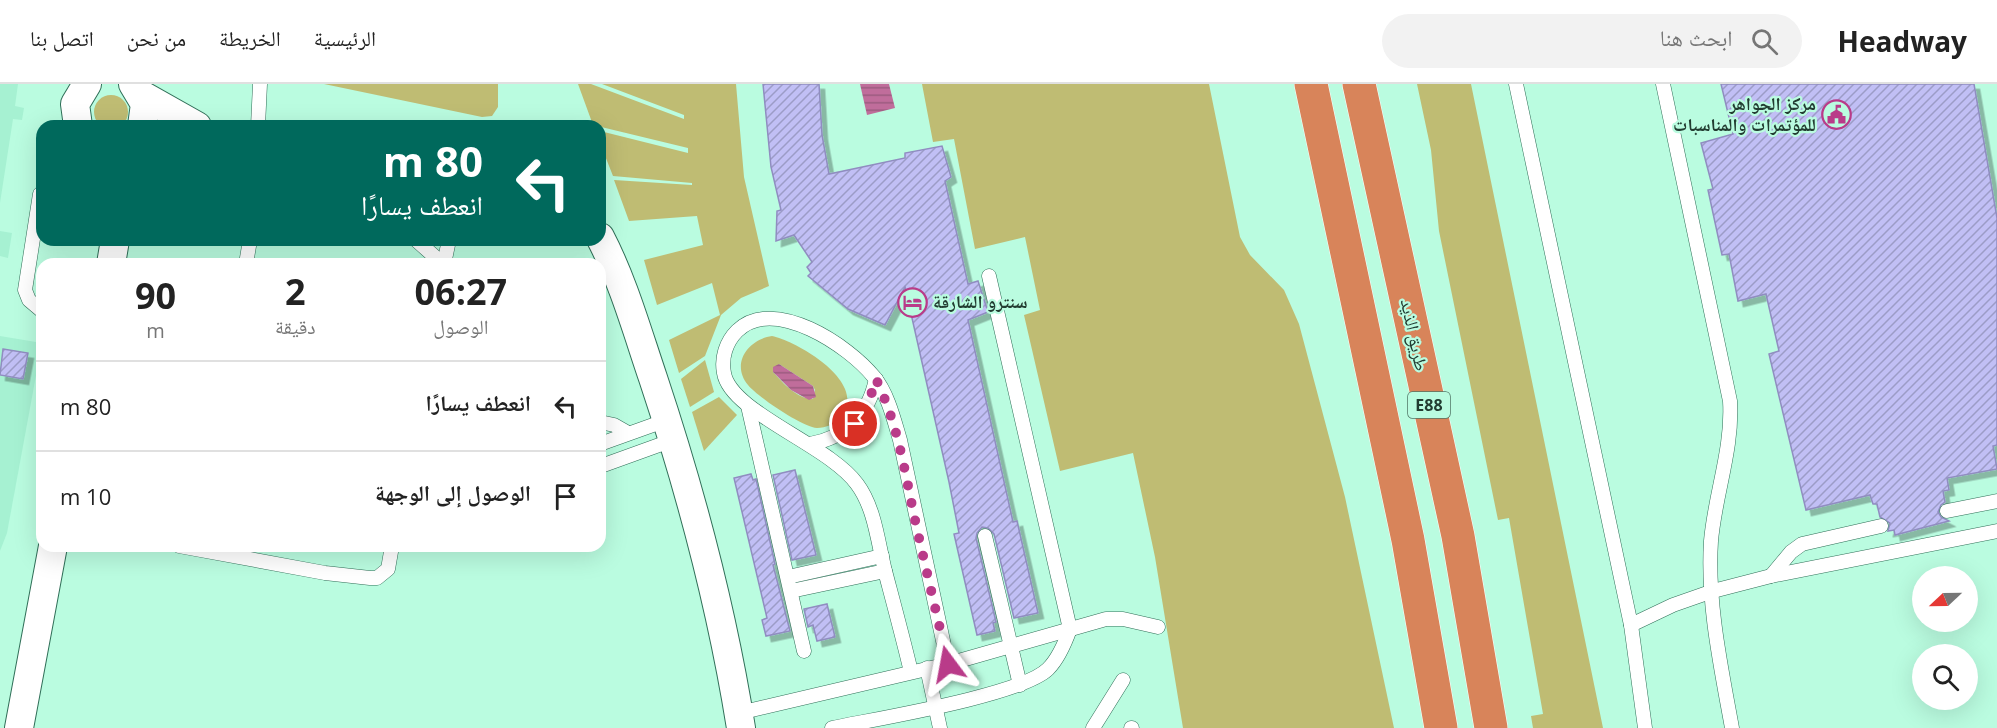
<!DOCTYPE html>
<html lang="ar">
<head>
<meta charset="utf-8">
<style>
  :root { --surface:#fff; --page:#f2f2f2; --text:#222; --muted:#767676; --line:#e0e0e0 }
  body { margin:0; font-family:"Open Sans","Noto Naskh Arabic",sans-serif; background:var(--page); color:var(--text); direction:rtl; height:100vh; display:flex; flex-direction:column; font-size:22px; white-space:nowrap }
  * { box-sizing:border-box; margin:0 }
  p { font-size:20px; color:var(--muted) }
  .icon { flex:none; width:33px; height:33px; fill:none; stroke:currentColor; stroke-width:2; stroke-linecap:round; stroke-linejoin:round }
  .map { position:relative; flex:1; overflow:hidden; direction:ltr }
  .details { position:absolute; left:36px; top:174px; width:570px; height:294px; display:flex; flex-direction:column; background:var(--surface); border-radius:18px; box-shadow:0 6px 24px #0002; direction:rtl }
  .details>* { flex:none }
  .banner { position:absolute; left:36px; top:36px; width:570px; height:126px; border-radius:18px; box-shadow:0 6px 24px #0002; direction:rtl; background:#00695c; color:#fff; overflow:hidden }
  .needle { width:39px; rotate:248deg }
  .fabs { position:absolute; left:1912px; top:482px; display:grid; gap:12px }
  .fabs a { display:grid; place-items:center; width:66px; height:66px; border-radius:50%; background:var(--surface); box-shadow:0 6px 24px #0002; font-size:30px }
  .pin { position:absolute; display:grid; place-items:center; width:51px; height:51px; color:#fff; margin:-26px; border:3px solid #fff; border-radius:50%; box-shadow:0 2px 6px #0007 }
  .me { position:absolute; width:66px; margin:-33px; rotate:347deg; stroke-linejoin:round; filter:drop-shadow(0 0 4px #0008) }
  .turn { display:flex; align-items:center; gap:21px; height:126px; padding:0 24px; font-size:27px }
  .turn .icon { width:78px; height:78px; stroke-width:2.5 }
  .turn b { display:block; font-size:42px; line-height:51px }
  .eta { display:flex; justify-content:space-evenly; align-items:center; height:102px; text-align:center }
  .eta b { font-size:36px; font-weight:700; line-height:42px }
  ul { padding:0; list-style:none }
  li { display:flex; align-items:center; gap:18px; height:90px; padding:0 24px; border-top:2px solid var(--line) }
  li div { flex:1 }
  li b { display:block; font-size:22px }
  li em { font-style:normal }
  header { display:flex; align-items:center; gap:36px; box-sizing:border-box; height:84px; padding:0 30px; background:var(--surface); border-bottom:2px solid var(--line) }
  header strong { font-size:28px }
  nav { display:flex; gap:33px; margin-inline-start:auto; font-size:21px }
  .search { width:420px; height:54px; background:var(--page); display:flex; align-items:center; gap:15px; box-sizing:border-box; padding:0 21px; border-radius:33px; color:var(--muted); font-size:22px }
  .map>svg:first-child { display:block }
  .built { fill:#a6f1d2 }
  .green { fill:#bfbc73; fill-rule:evenodd }
  .water { fill:url(#water-rules) }
  .building { fill:url(#building-hatch); stroke:#908dc0; stroke-width:1.5; filter:url(#shadow) }
  .lines { fill:none; stroke-linecap:round; stroke-linejoin:round }
  .lane-casing { stroke:#306f58; stroke-width:15 }
  .street-casing { stroke:#306f58; stroke-width:30 }
  .highway-casing { stroke:#fff; stroke-width:34 }
  .lane { stroke:#fff; stroke-width:14 }
  .street { stroke:#fff; stroke-width:28 }
  .highway { stroke:#d8845a; stroke-width:33 }
  .route { stroke:#b93b89; stroke-width:10; stroke-dasharray:0 18 }
  .labels { text-anchor:middle; stroke-width:4.5; stroke-linejoin:round; paint-order:stroke }
  .shield { fill:#bafce0; stroke:#507666; stroke-width:1.5 }
  .shield-label { font-size:16px; font-weight:bold; fill:#223c31 }
  .poi-label { font-size:18px; font-weight:bold; fill:#223c31; stroke:#bafce0; text-anchor:end }
  .street-label { font-size:18px; fill:#223c31; stroke:#bafce0 }
</style>
</head>
<body>
<header>
<strong>Headway</strong>
<div class="search"><svg class="icon" aria-label="search" viewBox="0 0 24 24"><circle cx="10" cy="10" r="6"/><path d="M15 15l6 6"/></svg>ابحث هنا</div>
<nav><a>الرئيسية</a><a>الخريطة</a><a>من نحن</a><a>اتصل بنا</a></nav>
</header>
<div class="map">
<svg width="1997" height="644" viewBox="0 0 1997 644">
  <defs>
    <pattern id="water-rules" width="6" height="5" patternUnits="userSpaceOnUse" patternTransform="scale(1.5)"><rect width="6" height="5" fill="#c06d9b"/><path d="M0 2.5h6" fill="none" stroke="#9c5b7f"/></pattern>
    <pattern id="building-hatch" width="6" height="6" patternUnits="userSpaceOnUse" patternTransform="scale(1.5)"><rect width="6" height="6" fill="#c1bff5"/><path d="M-1 1l2-2M0 6l6-6M5 7l2-2" fill="none" stroke="#9c9cc7"/></pattern>
    <filter id="shadow"><feDropShadow dx="5.5" dy="5.5" stdDeviation="0" flood-color="#0004"/></filter>
  </defs>
  <rect width="100%" height="100%" fill="#bafce0"/>
  <g class="built">
    <path d="M0 0H18L15 22 24 24 22 36 13 35 0 119Z"/>
    <path d="M0 147 12 149 8 174 0 172Z"/>
    <path d="M0 252 42 259 7 449 0 467Z"/>
  </g>
  <g class="green">
    <path d="M324 0H498V23L492 32 482 33Z"/>
    <path d="M578 0H591L684 35V31L602 0H736L744 93 769 202 741 214 721 231 705 272 679 289 669 256 720 231 712 199 657 221 644 176 703 161 697 132 629 137 614 96 692 101V99L613 92 600 59V47L688 69V64L593 41Z"/>
    <path d="M922 0H1209L1240 153 1250 171 1284 206 1299 240 1345 413 1394 644H1183L1155 473 1133 369 1060 387 1024 231 1040 226 1025 153 975 165 954 55 933 58Z"/>
    <path d="M1417 0H1471L1603 644H1533L1531 632 1543 630 1509 434 1498 436 1439 147 1431 66Z"/>
    <circle cx="111" cy="28" r="17"/>
    <path d="M772 252C799 258 869 299 841 333 835 340 826 344 817 344 802 343 758 313 748 301 730 279 749 255 772 252ZM779 280 813 302 815 306 813 315C797 315 783 299 773 288Z"/>
    <path d="M705 276 714 308 690 323 681 295Z"/>
    <path d="M719 313 737 331 704 367 692 328Z"/>
  </g>
  <g class="water">
    <path d="M860 0H889L895 24 867 31Z"/>
    <path d="M779 280 813 302 816 313 809 316 791 306 773 288V283Z"/>
  </g>
  <g class="building">
    <path d="M763 0H819L822 51 829 90 905 74V69L942 62 951 93 945 97 968 200 978 197 988 228 968 236 1013 438 1017 437 1038 529 1014 534 994 450 988 444 982 443 977 449 976 454 996 538 993 539 995 547 977 551 954 450 959 449 949 398 905 203 885 241 848 225 808 192 811 189 807 183 812 178 794 151 776 157 777 127 781 126 771 83Z"/>
    <path d="M1721 0H1974L1997 134V361L1993 362 1997 385 1947 394 1949 406 1943 407 1945 418 1941 421 1938 428 1941 433 1949 437 1895 451 1894 446 1888 447 1890 439 1880 433 1877 420H1873L1870 411 1806 426 1769 270 1779 267 1766 210 1738 217 1729 170 1722 171 1708 106 1713 105 1701 59 1733 50Z"/>
    <path d="M3 265 28 269 23 295 0 291Z"/>
    <path d="M795 386 816 471 792 476 773 391Z"/>
    <path d="M751 390 753 396 756 395 775 480 773 481 790 547 766 552 762 536 767 534 734 394Z"/>
    <path d="M827 520 835 553 817 557 813 541 808 543 804 525Z"/>
  </g>
  <g class="lines">
    <defs>
      <g id="lane">
        <path d="M1516 0 1631 541 1645 644"/>
        <path d="M1663 0 1730 317C1733 365 1715 410 1711 457 1707 519 1721 583 1732 644"/>
        <path d="M258 42 260 0"/>
        <path d="M40 110 25 206 29 216 42 227"/>
        <path d="M416 156 443 180"/>
        <path d="M246 180 250 156"/>
        <path d="M444 180 449 156"/>
        <path d="M748 322 804 567"/>
        <path d="M600 338 614 341 628 349"/>
        <path d="M600 360 667 336"/>
        <path d="M810 360C847 353 868 332 876 295"/>
        <path d="M601 382 673 356"/>
        <path d="M1947 427 1997 417"/>
        <path d="M985 452 1020 601"/>
        <path d="M179 462 325 489 370 494H377L388 485 392 462"/>
        <path d="M1771 492 1791 468 1802 460 1881 442"/>
        <path d="M788 493 882 472"/>
        <path d="M791 507 885 487"/>
        <path d="M1631 541 1673 521 1713 507 1771 492 1997 447"/>
        <path d="M927 584 940 644"/>
        <path d="M911 588C903 554 894 521 885 487 878 459 875 424 857 400 829 361 730 328 724 289 721 274 726 258 737 247 774 211 849 262 874 293 888 310 894 336 900 356L948 580"/>
        <path d="M739 629 948 580 1106 535H1123L1158 543"/>
        <path d="M832 644C875 635 1022 611 1048 585 1059 574 1065 559 1070 545L989 192"/>
        <path d="M1093 644 1123 596"/>
        <path d="M1131 644H1132"/>
      </g>
      <g id="street">
        <path d="M133 0 145 20 142 42"/>
        <path d="M142 11 197 42"/>
        <path d="M78 42 75 20 87 0"/>
        <path d="M600 153C623 197 637 247 653 294 691 408 722 525 741 644"/>
        <path d="M111 180 115 156"/>
        <path d="M19 644 53 462"/>
      </g>
      <g id="highway">
        <path d="M1311 0 1408 456 1441 644"/>
        <path d="M1359 0 1458 452 1491 644"/>
      </g>
    </defs>
    <use href="#lane" class="lane-casing"/>
    <use href="#street" class="street-casing"/>
    <use href="#highway" class="highway-casing"/>
    <use href="#lane" class="lane"/>
    <use href="#street" class="street"/>
    <use href="#highway" class="highway"/>
  </g>
  <g class="lines">
    <path class="route" d="M855 340 866 327 876 295C900 345 905 392 917 445 927 490 938 535 948 580"/>
  </g>
  <defs>
    <symbol id="civic-ring" viewBox="-11 -11 22 22"><circle r="9.5" fill="#bafce0" stroke="#b93b89" stroke-width="1.5"/><path d="M-.6-6.5H3V-4.5H.6V-3L4-1V1h2V6H-6V1h2V-1L-.6-3ZM-1.2 2.5V6h2.4V2.5Z" fill="#b93b89"/></symbol>
    <symbol id="hotel-ring" viewBox="-11 -11 22 22"><circle r="9.5" fill="#bafce0" stroke="#b93b89" stroke-width="1.5"/><path d="M-6-4.5h1.5V1H6V5H4.5V3h-9V5H-6ZM-4 0a1.8 1.8 0 1 1 3.6 0ZM.5 0V-2.5h3Q6-2.5 6 0Z" fill="#b93b89"/></symbol>
  </defs>
  <g fill-rule="evenodd">
    <use href="#civic-ring" x="1820" y="14" width="33" height="33"/>
    <use href="#hotel-ring" x="896" y="202" width="33" height="33"/>
  </g>
  <g class="labels">
    <rect class="shield" x="1408" y="308" width="42" height="26" rx="4.5"/>
    <g class="shield-label">
      <text x="1429" y="327">E88</text>
    </g>
    <g class="poi-label">
      <text x="1816" y="26">مركز الجواهر<tspan x="1816" dy="21">للمؤتمرات والمناسبات</tspan></text>
      <text x="933" y="224" text-anchor="start">سنترو الشارقة</text>
    </g>
    <g class="street-label">
      <text transform="translate(1414 251) rotate(78)" y="6">طريق الذيد</text>
    </g>
  </g>
</svg>
<div class="fabs">
<a><svg class="needle" viewBox="-14 -14 28 28"><path d="M0-13l5 13h-10z" fill="#e53935"/><path d="M0 13l5-13h-10z" fill="#767676"/></svg></a>
<a><svg class="icon" aria-label="search" viewBox="0 0 24 24"><circle cx="10" cy="10" r="6"/><path d="M15 15l6 6"/></svg></a>
</div>
<div class="pin" style="left:855px;top:340px;background:#d93025"><svg class="icon" aria-label="arrive" viewBox="0 0 24 24"><path d="M6 21V4h12l-3 4 3 4H6"/></svg></div>
<svg class="me" style="left:948px;top:580px" viewBox="-20 -20 40 40"><path d="M0-17L14 15 0 8-14 15z" fill="#b93b89" stroke="#fff" stroke-width="4"/></svg>
<div class="banner">
<div class="turn"><svg class="icon" aria-label="left" viewBox="0 0 24 24"><path d="M17 20v-9H6M10 6l-5 5 5 5"/></svg><div><b>80 m</b>انعطف يسارًا</div></div>
</div>
<section class="details">
<div class="eta">
<div><b>06:27</b><p>الوصول</p></div>
<div><b>2</b><p>دقيقة</p></div>
<div><b>90</b><p>m</p></div>
</div>
<ul>
<li><svg class="icon" aria-label="left" viewBox="0 0 24 24"><path d="M17 20v-9H6M10 6l-5 5 5 5"/></svg><div><b>انعطف يسارًا</b></div><em>80 m</em></li>
<li><svg class="icon" aria-label="arrive" viewBox="0 0 24 24"><path d="M6 21V4h12l-3 4 3 4H6"/></svg><div><b>الوصول إلى الوجهة</b></div><em>10 m</em></li>
</ul>
</section>
</div>
</body>
</html>
